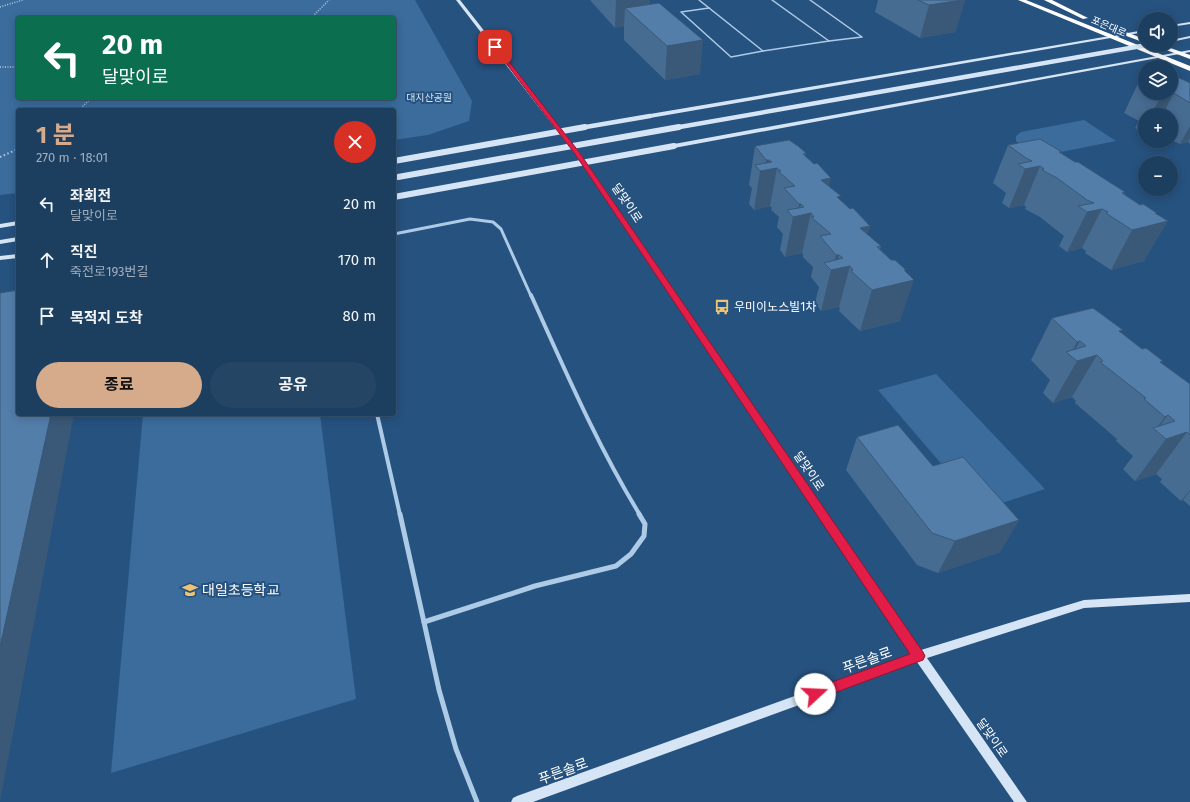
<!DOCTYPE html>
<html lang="ko">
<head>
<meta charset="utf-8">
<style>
  :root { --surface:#1c3e5f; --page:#254565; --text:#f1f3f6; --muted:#a0aebd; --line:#3a5774; --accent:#d6ab8b }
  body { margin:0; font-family:"Fira Sans","Noto Sans KR",sans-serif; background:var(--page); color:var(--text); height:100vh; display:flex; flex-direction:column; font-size:15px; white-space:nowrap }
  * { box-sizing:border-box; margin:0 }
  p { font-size:13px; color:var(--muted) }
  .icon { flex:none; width:22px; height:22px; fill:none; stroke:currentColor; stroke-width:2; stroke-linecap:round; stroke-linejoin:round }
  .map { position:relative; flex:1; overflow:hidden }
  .details { position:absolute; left:16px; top:108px; width:380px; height:308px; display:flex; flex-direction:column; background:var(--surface); border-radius:4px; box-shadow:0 2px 10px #0003,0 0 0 1px var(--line) }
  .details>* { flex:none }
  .hud { position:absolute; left:16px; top:16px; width:380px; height:84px; border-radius:4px; box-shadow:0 2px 10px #0003,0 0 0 1px var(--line); background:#0b6e4f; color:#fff; overflow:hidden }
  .tools { position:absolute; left:1138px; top:12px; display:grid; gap:8px }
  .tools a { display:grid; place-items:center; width:40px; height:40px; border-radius:50%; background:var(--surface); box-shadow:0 2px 10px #0003,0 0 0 1px var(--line); font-size:20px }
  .pin { position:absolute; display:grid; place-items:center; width:34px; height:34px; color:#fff; margin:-17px; border-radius:8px; box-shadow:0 2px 6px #0006 }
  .me { position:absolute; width:44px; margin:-22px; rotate:70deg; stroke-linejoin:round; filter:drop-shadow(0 0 3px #0008) }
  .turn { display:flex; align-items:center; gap:14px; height:84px; padding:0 20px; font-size:18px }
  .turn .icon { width:52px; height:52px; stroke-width:2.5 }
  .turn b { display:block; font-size:28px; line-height:34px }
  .round { display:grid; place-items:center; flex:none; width:42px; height:42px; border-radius:21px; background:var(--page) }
  .head { display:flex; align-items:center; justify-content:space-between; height:68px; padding:0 20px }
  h1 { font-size:24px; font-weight:700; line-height:30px; color:var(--accent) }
  .action { display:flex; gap:8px; margin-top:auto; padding:8px 20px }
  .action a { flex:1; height:46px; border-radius:24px; background:var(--accent); color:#111; font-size:16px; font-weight:700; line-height:46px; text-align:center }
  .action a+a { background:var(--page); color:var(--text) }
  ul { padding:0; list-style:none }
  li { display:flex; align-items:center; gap:12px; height:56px; padding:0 20px }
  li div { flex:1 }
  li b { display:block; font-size:15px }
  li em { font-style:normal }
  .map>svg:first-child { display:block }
  .green { fill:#3b6c9c; fill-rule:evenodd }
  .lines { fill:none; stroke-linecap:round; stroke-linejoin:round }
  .path-far1 { stroke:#adcae6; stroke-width:1.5; stroke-dasharray:1 1.5; stroke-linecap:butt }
  .path { stroke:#adcae6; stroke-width:2; stroke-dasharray:1.5 2.5; stroke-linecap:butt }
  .lane { stroke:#adcae6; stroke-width:1.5 }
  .street-far2 { stroke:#adcae6; stroke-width:3 }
  .street-far1 { stroke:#adcae6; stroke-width:4 }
  .street { stroke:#adcae6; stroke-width:5 }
  .secondary { fill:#d6e5f5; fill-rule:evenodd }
  .highway { fill:#fff; fill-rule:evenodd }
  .secondary-bridge-far1 { stroke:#d6e5f5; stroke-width:4.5 }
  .secondary-bridge { stroke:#d6e5f5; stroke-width:6 }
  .wall { fill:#476c92 }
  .shaded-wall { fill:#3a5877 }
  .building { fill:#537eaa; stroke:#3a5877 }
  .route { fill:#e11d48; stroke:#92132f }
  .labels { text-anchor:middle; stroke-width:4; stroke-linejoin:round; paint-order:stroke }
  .far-street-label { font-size:10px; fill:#fff; stroke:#26527f }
  .far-park-label { font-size:10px; fill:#d0e3f5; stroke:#26527f }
  .street-label { font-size:12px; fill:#fff; stroke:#26527f }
  .poi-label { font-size:12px; fill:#fff; stroke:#26527f; text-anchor:start }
  .near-poi-label { font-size:14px; fill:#fff; stroke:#26527f; text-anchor:start }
  .near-street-label { font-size:14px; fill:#fff; stroke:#26527f }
</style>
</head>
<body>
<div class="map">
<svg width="1190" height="802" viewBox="0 0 1190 802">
  <rect width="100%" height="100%" fill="#26527f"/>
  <g class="green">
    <path d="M0 0H415L472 101 469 121 428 135 394 140V110H18V193L0 195ZM18 18H394V98H18Z"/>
    <path d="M1084 120 1116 141 1056 153 1021 146 1016 141V136L1021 132Z"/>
    <path d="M936 374 1045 489 981 510 878 390Z"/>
    <path d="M143 414H320L356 699 111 773Z"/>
  </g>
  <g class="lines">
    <g class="path-far1">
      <path d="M0 7 23 0"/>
      <path d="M311 18 329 0"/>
      <path d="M0 67H18"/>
      <path d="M79 110 91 98"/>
    </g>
    <path class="path" d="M0 157 18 149"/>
    <g class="lane">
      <path d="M699 0 763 51 829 41 772 0"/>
      <path d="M810 0 862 37 829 41"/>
      <path d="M709 8 681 12 731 57 763 51"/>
    </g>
    <path class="street-far2" d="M394 234 470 219 493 222 501 229 531 296"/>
    <g class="street-far1">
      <path d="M531 295C565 370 597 445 640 515"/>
      <path d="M377 414 400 515"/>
    </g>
    <g class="street">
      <path d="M400 514 439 690 456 749 477 802"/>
      <path d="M424 622 535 586 616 566 631 554 644 536 645 524 639 514"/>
    </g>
    <g class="secondary">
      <path d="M456 0H460L579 152 921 650 1084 600 1190 594V602L1084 608 927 658 1027 802H1014L917 662 533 802H511L513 798 517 796 911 654 575 154Z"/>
      <path d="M1190 22V24L1171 27V25Z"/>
      <path d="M1145 30V32L650 118 647 116 650 114Z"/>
      <path d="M1190 36V38L1171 42V40Z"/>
      <path d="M1190 50V52L674 148 671 146 674 144Z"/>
      <path d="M18 221V225L0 228V224Z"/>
      <path d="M18 237V241L0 244V240Z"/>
      <path d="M18 254V258L0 260V256Z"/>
    </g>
    <g class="highway">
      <path d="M1018 0H1026L1190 66V71Z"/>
      <path d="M1044 0H1052L1088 18 1083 19Z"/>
      <path d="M1108 27H1112L1145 39V43L1108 29Z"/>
      <path d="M1153 45H1162L1190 55V59Z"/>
    </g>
    <g class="secondary-bridge-far1">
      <path d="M580 128 650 116"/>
      <path d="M674 128 1147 45"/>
    </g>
    <g class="secondary-bridge">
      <path d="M394 161 585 127"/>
      <path d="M398 177 679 127"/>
      <path d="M394 197 674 146"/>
    </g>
  </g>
  <g class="wall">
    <path d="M590 0H650V4L700 74 665 80 624 40V26L615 28Z"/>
    <path d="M878 0H965L955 32 920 38 875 12Z"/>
    <path d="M1145 76V93H1171L1190 83V144L1188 142 1180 144 1171 140V115H1145V132H1143L1135 128 1139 121 1124 113 1141 77Z"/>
    <path d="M1008 145 1062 152 1061 154 1125 192 1124 194 1140 205 1157 213 1144 261 1111 270 1085 253 1086 251 1082 248 1067 252 1059 246 1064 236 1040 217 1025 209 1026 207 1024 205 1009 208 1002 203 1006 193 993 183Z"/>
    <path d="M755 146 806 153 805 156 840 200 870 226 867 234 881 246 880 249 891 260 906 270 900 321 860 331 839 311 840 308 839 307 821 311 815 303 819 287 811 277 813 267 803 257V254L802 253 785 257 780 250 783 234 777 227 779 217 771 210 772 208 770 206 754 210 749 204 752 188 749 185Z"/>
    <path d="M1052 318 1122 333 1142 349 1190 384V506L1183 500 1181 501 1160 482 1162 479 1156 474 1135 481 1123 469 1133 456 1116 441 1117 439 1075 403 1076 401 1072 397 1053 403 1043 393 1050 380 1031 360Z"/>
    <path d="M857 437 933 466 1019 520 1000 552 938 573 917 565 846 470Z"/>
  </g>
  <g class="shaded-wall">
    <path d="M616 0H650L649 23 625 8 624 26 615 28Z"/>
    <path d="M962 0H965L955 32 920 38 929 5Z"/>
    <path d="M703 40 700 74 665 80 667 46Z"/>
    <path d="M1174 93 1162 115H1151L1161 96Z"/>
    <path d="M1190 126V138L1188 142 1180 144Z"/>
    <path d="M766 160H769L768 169 777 168 770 206 754 210 760 171 765 170Z"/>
    <path d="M1040 166 1024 205 1009 208 1025 169Z"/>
    <path d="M831 178 822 218 821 180Z"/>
    <path d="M799 204H801L799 215 811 213 802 253 785 257 793 217 796 216Z"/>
    <path d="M1102 209 1082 248 1067 252 1087 212Z"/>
    <path d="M1155 213H1157L1149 226 1168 221 1144 261 1111 270 1132 230Z"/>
    <path d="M870 226 859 266H850L839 307 821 311 831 270H832L836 255H839L835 269 849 266 860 228Z"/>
    <path d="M904 270H906L902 283 914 280 900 321 860 331 872 290Z"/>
    <path d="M1080 341 1071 357 1070 355 1077 342Z"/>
    <path d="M1097 355 1072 397 1053 403 1077 361Z"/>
    <path d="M51 414H74L0 801V647Z"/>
    <path d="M1168 415 1156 431 1155 430 1165 417Z"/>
    <path d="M1187 432 1156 474 1135 481 1166 439Z"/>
    <path d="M1190 490V491L1183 500 1181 501Z"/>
    <path d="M1019 520 1000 552 938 573 955 541Z"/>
  </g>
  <g class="building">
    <path d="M918 0H962L929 5Z"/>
    <path d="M659 3 703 40 667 46 625 8Z"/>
    <path d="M1171 74 1190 83V103L1174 93 1161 96 1156 93H1171Z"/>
    <path d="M1145 76V79L1141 77Z"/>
    <path d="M1040 139 1062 152H1059L1075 162H1078L1125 192 1122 193 1140 205 1143 204 1157 213H1155L1168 221 1132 230 1106 213 1108 212 1102 209 1087 212 1078 206 1094 203 1087 200 1057 178 1042 170 1044 169 1040 166 1025 169 1018 164 1032 161 1026 158 1008 145Z"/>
    <path d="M789 140 798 146 806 153 803 154 814 164 817 163 831 178 821 180 841 196 837 197 850 209 853 208 870 226 860 228 881 246 877 247 891 260H895L906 270H904L914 280 872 290 851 271 853 270 850 266 831 270 824 263 843 258 839 255H836L820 236 831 234 811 217H814L811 213 793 217 787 210 804 207 801 204H799L784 188 795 186 778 171H781L777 168 760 171 755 165 772 162 769 160H766L755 146Z"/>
    <path d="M18 290V414H51L0 647V293Z"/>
    <path d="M1093 308 1123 330 1119 331 1142 349 1146 348 1163 361 1160 362 1190 384V435L1187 432 1166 439 1153 428 1175 421 1168 415 1165 417 1144 399 1146 398 1100 362 1103 361 1097 355 1077 361 1066 352 1086 346 1080 341 1077 342 1052 318Z"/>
    <path d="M898 425 933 466 963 457 1019 520 955 541 932 533 857 437Z"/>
  </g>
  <path class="route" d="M493 46H497L579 152 923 652 925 656 923 660 815 700 810 698 808 694 810 690 910 654 575 154Z"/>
  <defs>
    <symbol id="bus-bare" viewBox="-9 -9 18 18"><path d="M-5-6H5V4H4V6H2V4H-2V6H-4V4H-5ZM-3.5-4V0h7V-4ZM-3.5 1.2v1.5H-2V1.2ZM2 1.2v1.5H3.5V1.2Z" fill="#eec372" stroke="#26527f" stroke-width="2.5" paint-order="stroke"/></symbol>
    <symbol id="school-bare" viewBox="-9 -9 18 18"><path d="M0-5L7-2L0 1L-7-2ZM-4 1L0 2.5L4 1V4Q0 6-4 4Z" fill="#eec372" stroke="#26527f" stroke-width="2.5" paint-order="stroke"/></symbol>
  </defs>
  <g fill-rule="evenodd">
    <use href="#bus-bare" x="711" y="296" width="22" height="22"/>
    <use href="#school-bare" x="179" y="579" width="22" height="22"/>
  </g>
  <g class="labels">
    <g class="far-street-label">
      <text transform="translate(1109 26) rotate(23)" y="4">포은대로</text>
    </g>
    <g class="far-park-label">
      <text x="429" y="101">대지산공원</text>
    </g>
    <g class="street-label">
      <text transform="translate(627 203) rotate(56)" y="4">달맞이로</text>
      <text transform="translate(809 471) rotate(56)" y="4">달맞이로</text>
      <text transform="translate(992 738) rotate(55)" y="4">달맞이로</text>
    </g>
    <g class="poi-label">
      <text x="734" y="311">우미이노스빌1차</text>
    </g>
    <g class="near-poi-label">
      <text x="202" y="595">대일초등학교</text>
    </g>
    <g class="near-street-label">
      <text transform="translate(867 660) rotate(-20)" y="5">푸른솔로</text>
      <text transform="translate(563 771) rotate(-20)" y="5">푸른솔로</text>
    </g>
  </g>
</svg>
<div class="tools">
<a><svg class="icon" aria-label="sound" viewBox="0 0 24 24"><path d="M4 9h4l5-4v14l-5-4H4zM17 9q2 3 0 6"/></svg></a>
<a><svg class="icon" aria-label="layers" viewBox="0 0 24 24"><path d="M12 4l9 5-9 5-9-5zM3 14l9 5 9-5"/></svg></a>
<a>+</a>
<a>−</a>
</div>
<div class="pin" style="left:495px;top:47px;background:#d93025"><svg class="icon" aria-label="arrive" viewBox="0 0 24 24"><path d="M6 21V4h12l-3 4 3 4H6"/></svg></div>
<svg class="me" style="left:815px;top:694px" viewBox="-20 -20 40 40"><circle r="19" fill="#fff"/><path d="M0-13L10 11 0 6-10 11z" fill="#e11d48"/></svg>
<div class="hud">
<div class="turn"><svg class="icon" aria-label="left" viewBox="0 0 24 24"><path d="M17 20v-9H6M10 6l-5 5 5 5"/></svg><div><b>20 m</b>달맞이로</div></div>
</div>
<section class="details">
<div class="head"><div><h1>1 분</h1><p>270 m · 18:01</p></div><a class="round" style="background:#d93025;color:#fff"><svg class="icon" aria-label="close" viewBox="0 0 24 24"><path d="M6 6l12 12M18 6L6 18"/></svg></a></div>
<ul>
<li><svg class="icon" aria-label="left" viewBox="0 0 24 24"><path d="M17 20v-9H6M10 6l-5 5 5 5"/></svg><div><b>좌회전</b><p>달맞이로</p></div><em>20 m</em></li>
<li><svg class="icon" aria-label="ahead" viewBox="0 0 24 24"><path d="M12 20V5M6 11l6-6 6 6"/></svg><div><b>직진</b><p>죽전로193번길</p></div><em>170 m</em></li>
<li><svg class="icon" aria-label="arrive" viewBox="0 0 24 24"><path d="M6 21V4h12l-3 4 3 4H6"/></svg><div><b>목적지 도착</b></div><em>80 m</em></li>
</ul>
<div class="action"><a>종료</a><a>공유</a></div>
</section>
</div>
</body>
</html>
